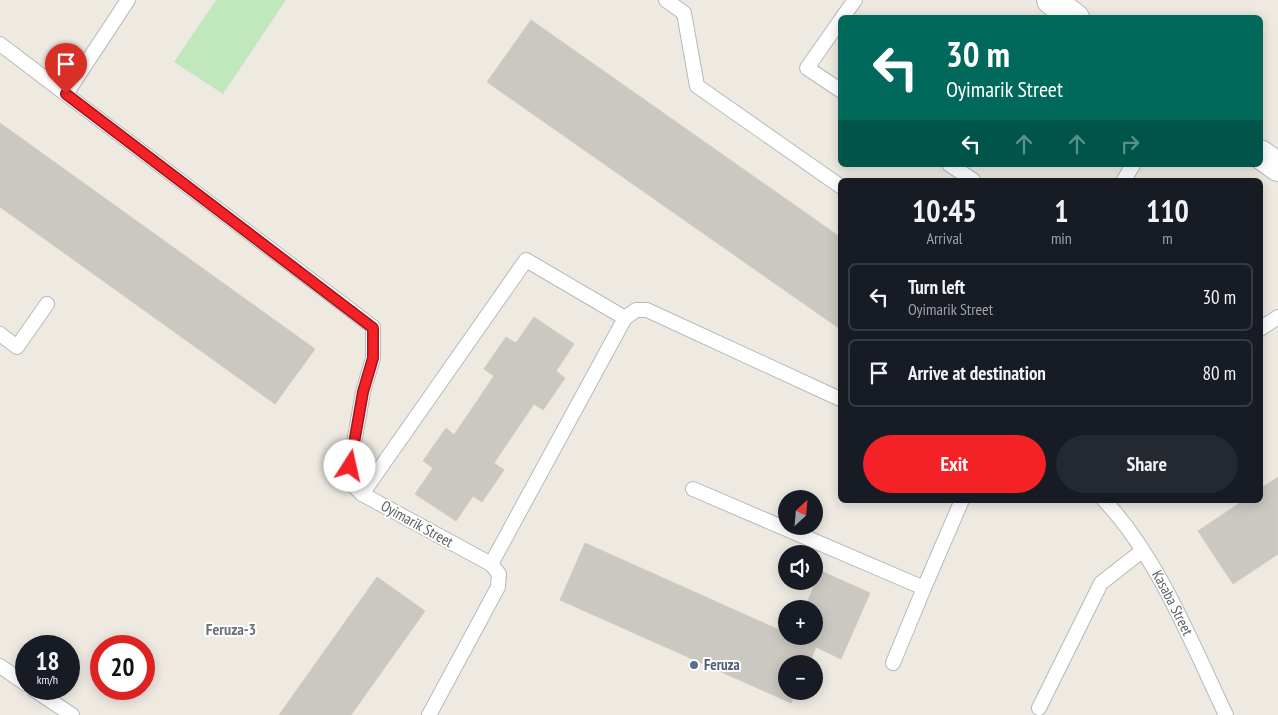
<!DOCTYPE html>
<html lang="en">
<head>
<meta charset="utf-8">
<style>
  :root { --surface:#171b24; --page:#242831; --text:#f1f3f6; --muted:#9ea1a6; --line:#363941; --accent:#f42227 }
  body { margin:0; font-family:"PT Sans Narrow",sans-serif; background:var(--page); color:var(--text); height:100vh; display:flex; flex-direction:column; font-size:19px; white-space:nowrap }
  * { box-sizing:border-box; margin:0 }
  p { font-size:16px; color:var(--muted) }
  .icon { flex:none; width:28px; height:28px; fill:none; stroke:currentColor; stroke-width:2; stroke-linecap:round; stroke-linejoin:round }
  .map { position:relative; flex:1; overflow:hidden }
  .sheet { position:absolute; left:838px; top:178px; width:425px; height:325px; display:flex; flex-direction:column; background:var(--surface); border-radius:8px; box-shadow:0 2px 12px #0003 }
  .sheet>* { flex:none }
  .top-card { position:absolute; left:838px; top:15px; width:425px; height:152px; border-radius:8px; box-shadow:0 2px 12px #0003; background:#00695c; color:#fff; overflow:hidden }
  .needle { width:32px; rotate:26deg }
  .fabs { position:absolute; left:778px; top:490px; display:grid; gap:10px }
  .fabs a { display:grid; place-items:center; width:45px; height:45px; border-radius:50%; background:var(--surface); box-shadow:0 2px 12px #0003; font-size:25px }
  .speed { position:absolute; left:15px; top:635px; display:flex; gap:10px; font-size:25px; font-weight:700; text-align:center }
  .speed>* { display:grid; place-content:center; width:65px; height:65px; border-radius:50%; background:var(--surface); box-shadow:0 2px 12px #0003; line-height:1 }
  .speed small { font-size:12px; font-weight:400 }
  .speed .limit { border:8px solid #d22; background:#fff; color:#111 }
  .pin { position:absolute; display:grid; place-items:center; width:42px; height:42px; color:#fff; margin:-51px -21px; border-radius:50% 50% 50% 0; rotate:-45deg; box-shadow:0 0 5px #0007 }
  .pin .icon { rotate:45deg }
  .me { position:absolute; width:55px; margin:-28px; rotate:10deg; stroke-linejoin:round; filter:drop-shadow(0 0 4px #0008) }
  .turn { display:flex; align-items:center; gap:18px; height:105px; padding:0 25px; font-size:22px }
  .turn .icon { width:65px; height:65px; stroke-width:2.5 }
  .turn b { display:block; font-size:35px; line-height:42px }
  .lanes { display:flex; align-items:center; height:48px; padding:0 25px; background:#0003; justify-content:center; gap:25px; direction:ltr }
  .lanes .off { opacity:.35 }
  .eta { display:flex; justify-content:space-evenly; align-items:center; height:85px; text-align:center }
  .eta b { font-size:30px; font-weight:800; line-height:35px }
  .button { display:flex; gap:10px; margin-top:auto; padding:10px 25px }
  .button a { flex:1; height:58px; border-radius:30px; background:var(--accent); color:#fff; font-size:20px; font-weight:800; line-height:58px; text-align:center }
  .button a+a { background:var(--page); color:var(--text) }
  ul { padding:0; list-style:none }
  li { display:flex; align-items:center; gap:15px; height:68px; margin:0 10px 8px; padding:0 15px; border:2px solid var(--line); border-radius:8px }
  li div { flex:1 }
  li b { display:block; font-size:19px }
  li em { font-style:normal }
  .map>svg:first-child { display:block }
  .pitch { fill:#c1e8bc }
  .building { fill:#cbc7c1; stroke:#d3cbc0 }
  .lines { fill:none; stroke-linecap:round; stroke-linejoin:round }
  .lane-casing { stroke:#b5b9bd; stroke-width:16 }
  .secondary-casing { stroke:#b5babf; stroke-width:30 }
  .lane { stroke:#fff; stroke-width:14 }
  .secondary { stroke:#fff; stroke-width:28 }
  .route-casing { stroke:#9f1619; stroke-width:12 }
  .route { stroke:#f42227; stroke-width:9 }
  .service-dot { fill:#5c6f8a; stroke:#fff; stroke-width:2 }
  .labels { text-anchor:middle; stroke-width:4; stroke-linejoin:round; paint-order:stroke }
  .street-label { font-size:15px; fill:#5a5f64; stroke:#fff }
  .service-label { font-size:15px; font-weight:bold; fill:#4e5e75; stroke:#fff; text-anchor:start }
  .neighbourhood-label { font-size:16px; font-weight:bold; fill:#6b7176; stroke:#fff }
</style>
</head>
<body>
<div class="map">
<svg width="1278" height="715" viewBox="0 0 1278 715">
  <rect width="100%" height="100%" fill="#eeeae2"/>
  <path class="pitch" d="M216 0H286L223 94 174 62Z"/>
  <g class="building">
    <path d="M531 20 840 237V329L487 82Z"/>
    <path d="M0 123 315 349 275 404 0 207Z"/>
    <path d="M534 317 574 344 556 371 565 378 543 410 534 404 494 463 504 470 482 502 473 496 456 521 415 494 433 468 423 461 446 428 454 435 494 376 484 369 506 337 516 343Z"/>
    <path d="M1278 477V554L1233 584 1198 531 1244 500H1260V489Z"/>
    <path d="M585 543 786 633V636H814V609H804L821 571 870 593 841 659 816 647 809 664H786V691H797L791 703 560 600Z"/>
    <path d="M377 577 425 611 351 715H279Z"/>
  </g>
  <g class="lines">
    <defs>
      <g id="lane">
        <path d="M666 0 684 13 697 86 840 186"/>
        <path d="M842 18 855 0"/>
        <path d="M840 21 807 68 840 90"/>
        <path d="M0 44 373 327V358L363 392 350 466V482L362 494 491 564 499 574 498 587 429 715"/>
        <path d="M66 94 128 0"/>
        <path d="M950 165 973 180"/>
        <path d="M1124 180 1133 165"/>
        <path d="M1260 329 1278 317"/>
        <path d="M0 334 17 347 47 304"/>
        <path d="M693 489 924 588 962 500"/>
        <path d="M362 494 526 260 625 318"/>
        <path id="s1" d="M1104 500C1158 557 1192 644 1226 715"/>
        <path d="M491 564 625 318 636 310H647L840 399"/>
        <path d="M893 663 924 588"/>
        <path d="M0 666 26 684"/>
        <path d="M33 689 72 715"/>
        <path d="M1039 708 1101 583 1142 551"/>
      </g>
      <g id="secondary">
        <path d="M1051 0 1075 18"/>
        <path d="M1260 154 1278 167"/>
      </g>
    </defs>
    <use href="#lane" class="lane-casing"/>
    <use href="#secondary" class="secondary-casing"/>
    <use href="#lane" class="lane"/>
    <use href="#secondary" class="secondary"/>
  </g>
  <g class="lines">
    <defs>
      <path id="route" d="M66 94 373 328V358L363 392 350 466"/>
    </defs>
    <use href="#route" class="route-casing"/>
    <use href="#route" class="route"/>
  </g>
  <circle class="service-dot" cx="694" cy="665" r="5"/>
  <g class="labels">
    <g class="street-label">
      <text transform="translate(417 524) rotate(29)" y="5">Oyimarik Street</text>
      <text dy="5" stroke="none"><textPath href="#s1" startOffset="124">Kasaba Street</textPath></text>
    </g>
    <g class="service-label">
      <text x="704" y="670">Feruza</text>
    </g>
    <g class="neighbourhood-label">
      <text x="231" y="635">Feruza-3</text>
    </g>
  </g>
</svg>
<div class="fabs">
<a><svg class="needle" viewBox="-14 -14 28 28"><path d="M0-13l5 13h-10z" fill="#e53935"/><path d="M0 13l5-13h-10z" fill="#9ea1a6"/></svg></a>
<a><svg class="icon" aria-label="sound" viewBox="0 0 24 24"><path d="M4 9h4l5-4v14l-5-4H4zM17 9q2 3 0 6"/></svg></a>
<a>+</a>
<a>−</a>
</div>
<div class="speed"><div>18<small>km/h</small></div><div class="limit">20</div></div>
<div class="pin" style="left:66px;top:94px;background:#d93025"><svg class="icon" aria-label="arrive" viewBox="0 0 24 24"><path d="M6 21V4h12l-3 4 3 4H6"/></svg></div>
<svg class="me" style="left:350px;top:466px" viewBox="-20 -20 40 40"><circle r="19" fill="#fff"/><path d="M0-13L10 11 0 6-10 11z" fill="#f42227"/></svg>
<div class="top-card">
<div class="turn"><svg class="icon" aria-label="left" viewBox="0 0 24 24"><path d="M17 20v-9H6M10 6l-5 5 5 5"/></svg><div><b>30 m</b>Oyimarik Street</div></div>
<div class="lanes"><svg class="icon" aria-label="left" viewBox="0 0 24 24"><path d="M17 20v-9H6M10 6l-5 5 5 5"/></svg><svg class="icon off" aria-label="ahead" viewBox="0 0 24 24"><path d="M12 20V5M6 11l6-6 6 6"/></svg><svg class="icon off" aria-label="ahead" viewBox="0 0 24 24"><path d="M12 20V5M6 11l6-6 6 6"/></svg><svg class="icon off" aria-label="right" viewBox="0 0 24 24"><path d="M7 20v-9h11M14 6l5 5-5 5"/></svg></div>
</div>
<section class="sheet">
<div class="eta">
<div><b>10:45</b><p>Arrival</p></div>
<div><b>1</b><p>min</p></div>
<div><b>110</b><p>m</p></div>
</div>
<ul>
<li><svg class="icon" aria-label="left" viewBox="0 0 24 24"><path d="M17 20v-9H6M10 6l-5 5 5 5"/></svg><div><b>Turn left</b><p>Oyimarik Street</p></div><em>30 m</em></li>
<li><svg class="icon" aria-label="arrive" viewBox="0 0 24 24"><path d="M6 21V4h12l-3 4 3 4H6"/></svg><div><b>Arrive at destination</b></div><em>80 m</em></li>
</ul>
<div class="button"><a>Exit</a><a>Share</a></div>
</section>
</div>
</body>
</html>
